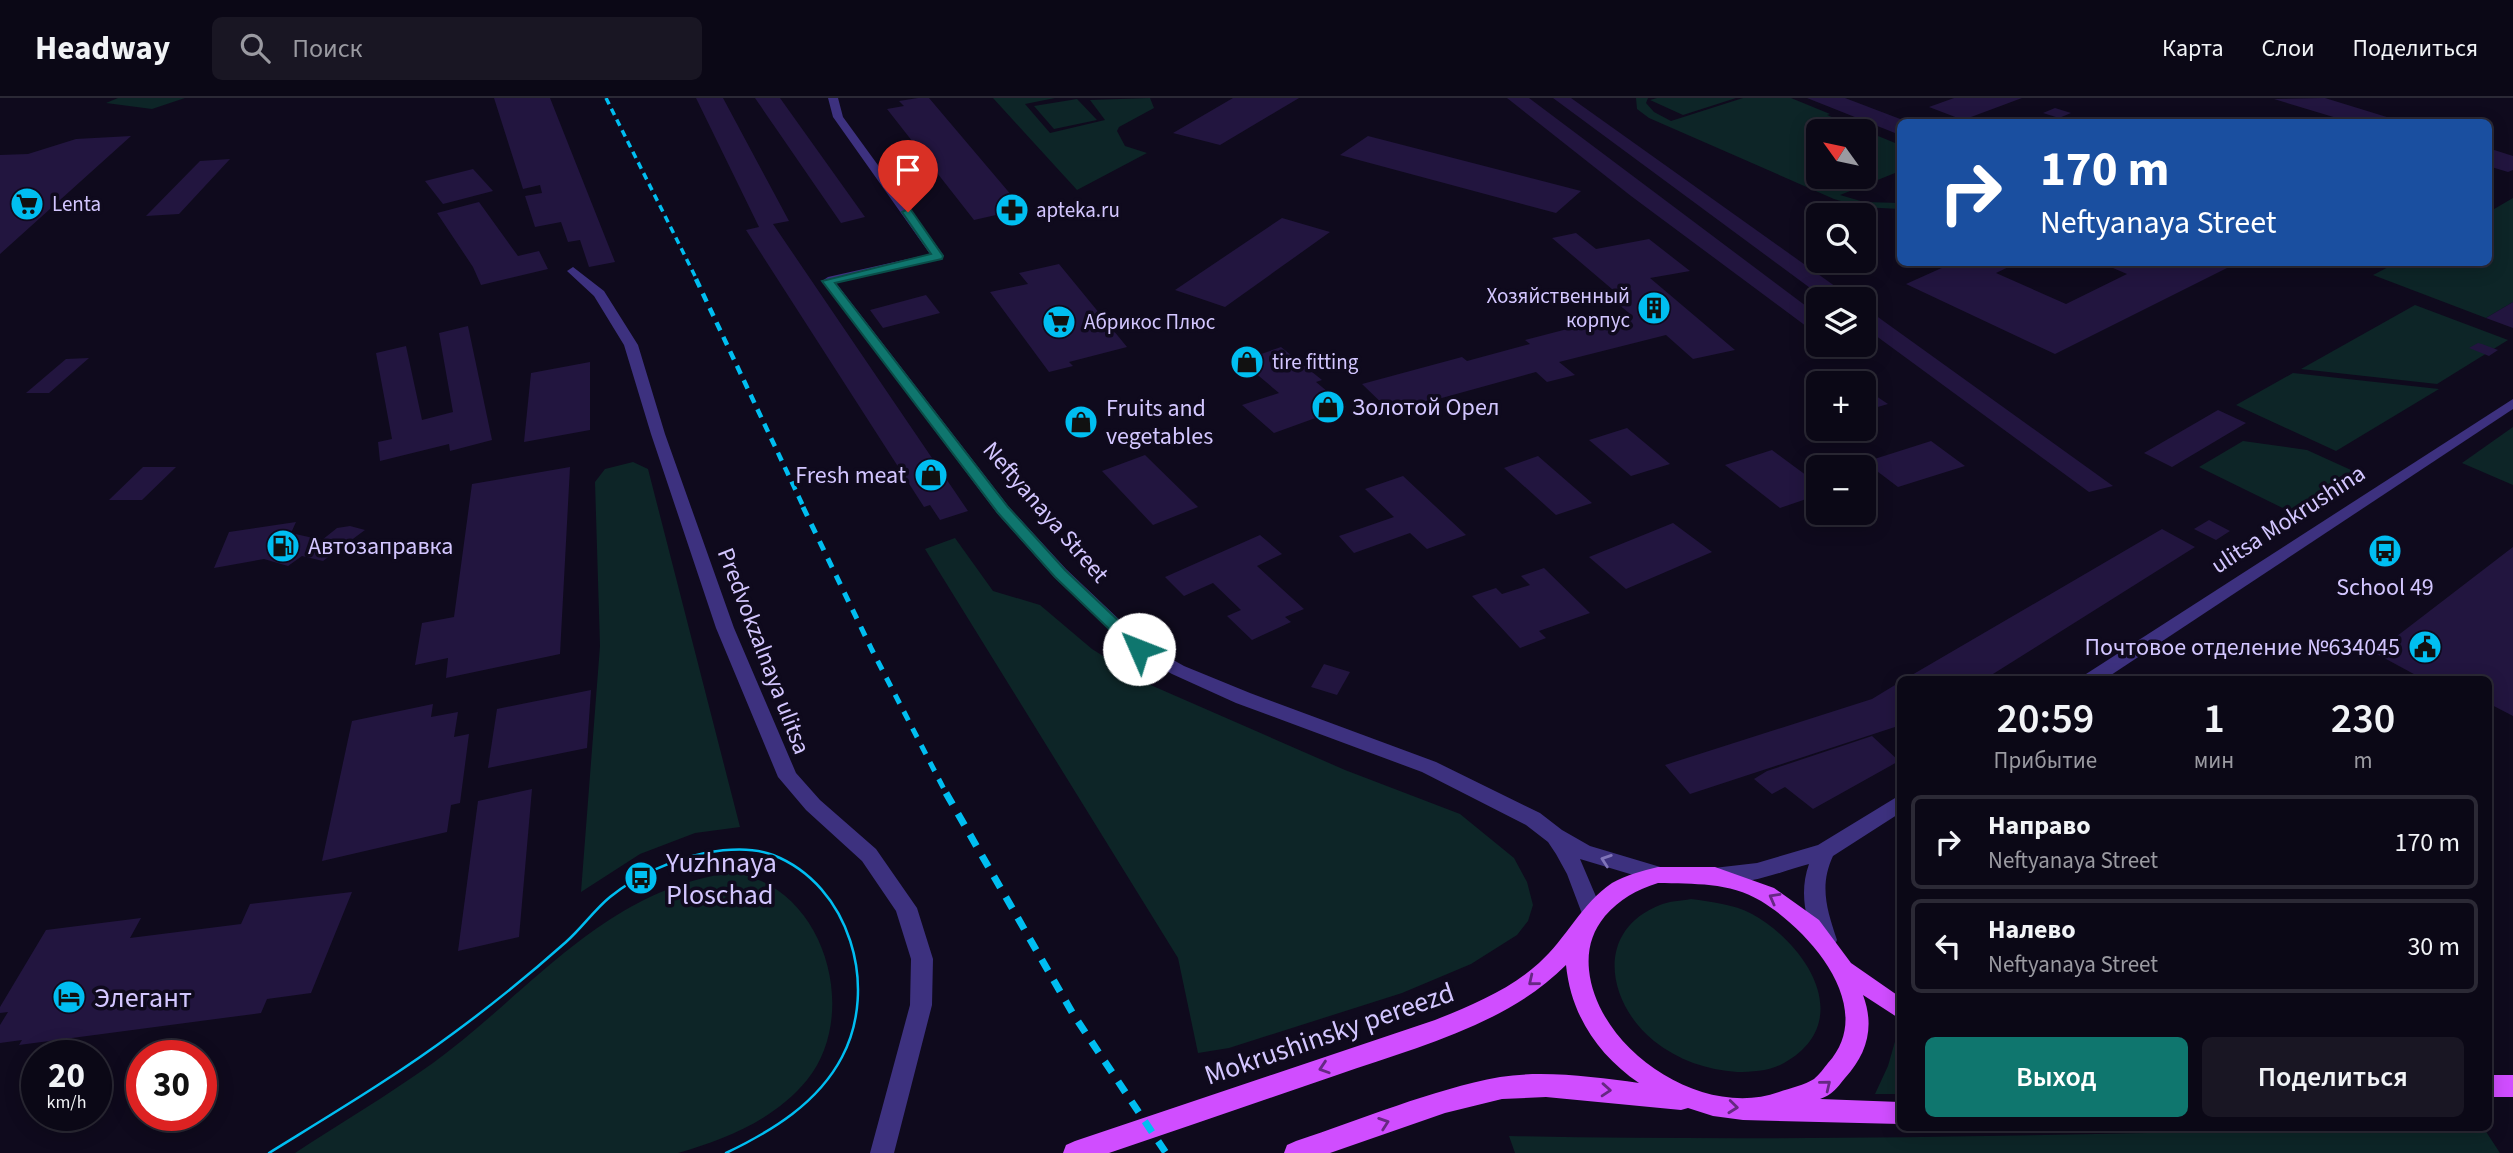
<!DOCTYPE html>
<html lang="ru">
<head>
<meta charset="utf-8">
<style>
  :root { --surface:#0b0816; --page:#191623; --text:#f1f3f6; --muted:#9a9aa1; --line:#2b2935; --accent:#0f766e }
  body { margin:0; font-family:"Source Sans 3",sans-serif; background:var(--page); color:var(--text); height:100vh; display:flex; flex-direction:column; font-size:26px; white-space:nowrap }
  * { box-sizing:border-box; margin:0 }
  p { font-size:23px; color:var(--muted) }
  .icon { flex:none; width:38px; height:38px; fill:none; stroke:currentColor; stroke-width:2; stroke-linecap:round; stroke-linejoin:round }
  .map { position:relative; flex:1; overflow:hidden }
  .panel { position:absolute; left:1897px; top:578px; width:595px; height:455px; display:flex; flex-direction:column; background:var(--surface); border-radius:10px; box-shadow:0 4px 18px #0003,0 0 0 2px var(--line) }
  .panel>* { flex:none }
  .banner { position:absolute; left:1897px; top:21px; width:595px; height:147px; border-radius:10px; box-shadow:0 4px 18px #0003,0 0 0 2px var(--line); background:#1a4fa0; color:#fff; overflow:hidden }
  .needle { width:46px; rotate:303deg }
  .fabs { position:absolute; left:1806px; top:21px; display:grid; gap:14px }
  .fabs a { display:grid; place-items:center; width:70px; height:70px; border-radius:10px; background:var(--surface); box-shadow:0 4px 18px #0003,0 0 0 2px var(--line); font-size:35px }
  .speed { position:absolute; left:21px; top:942px; display:flex; gap:14px; font-size:35px; font-weight:700; text-align:center }
  .speed>* { display:grid; place-content:center; width:91px; height:91px; border-radius:50%; background:var(--surface); box-shadow:0 4px 18px #0003,0 0 0 2px var(--line); line-height:1 }
  .speed small { font-size:18px; font-weight:400 }
  .speed .limit { border:10px solid #d22; background:#fff; color:#111 }
  .pin { position:absolute; display:grid; place-items:center; width:60px; height:60px; color:#fff; margin:-72px -30px; border-radius:50% 50% 50% 0; rotate:-45deg; box-shadow:0 0 7px #0007 }
  .pin .icon { rotate:45deg }
  .me { position:absolute; width:77px; margin:-38px; rotate:314deg; stroke-linejoin:round; filter:drop-shadow(0 0 5px #0008) }
  .turn { display:flex; align-items:center; gap:24px; height:147px; padding:0 28px; font-size:32px }
  .turn .icon { width:91px; height:91px; stroke-width:2.5 }
  .turn b { display:block; font-size:49px; line-height:60px }
  .eta { display:flex; justify-content:space-evenly; align-items:center; height:119px; text-align:center }
  .eta b { font-size:42px; font-weight:600; line-height:49px }
  .cta { display:flex; gap:14px; margin-top:auto; padding:14px 28px }
  .cta a { flex:1; height:80px; border-radius:10px; background:var(--accent); color:#fff; font-size:28px; font-weight:600; line-height:80px; text-align:center }
  .cta a+a { background:var(--page); color:var(--text) }
  ul { padding:0; list-style:none }
  li { display:flex; align-items:center; gap:21px; height:94px; margin:0 14px 10px; padding:0 14px; border:4px solid var(--line); border-radius:10px }
  li div { flex:1 }
  li b { display:block; font-size:26px }
  li em { font-style:normal }
  header { display:flex; align-items:center; gap:42px; box-sizing:border-box; height:98px; padding:0 35px; background:var(--surface); border-bottom:2px solid var(--line) }
  header strong { font-size:33px }
  nav { display:flex; gap:38px; margin-inline-start:auto; font-size:24px }
  .search { width:490px; height:63px; background:var(--page); display:flex; align-items:center; gap:18px; box-sizing:border-box; padding:0 24px; border-radius:10px; color:var(--muted); font-size:26px }
  .map>svg:first-child { display:block }
  .green { fill:#0d2527; fill-rule:evenodd }
  .building { fill:#22153f }
  .lines { fill:none; stroke-linecap:round; stroke-linejoin:round }
  .minor { fill:#3d317f; fill-rule:evenodd }
  .major { fill:#d04dff; fill-rule:evenodd }
  .tram { stroke:#00bef1; stroke-width:2.5 }
  .rail-far3 { stroke:#00bef1; stroke-width:3.5; stroke-dasharray:7 5; stroke-linecap:butt }
  .rail-far2 { stroke:#00bef1; stroke-width:4.5; stroke-dasharray:9 7; stroke-linecap:butt }
  .rail-far1 { stroke:#00bef1; stroke-width:5; stroke-dasharray:10 9; stroke-linecap:butt }
  .rail { stroke:#00bef1; stroke-width:7; stroke-dasharray:13 11; stroke-linecap:butt }
  .oneway { stroke:#8074b9 }
  .oneway2 { stroke:#662883 }
  .route { fill:#0f766e; stroke:#0a4d48; stroke-width:2 }
  .labels { text-anchor:middle; stroke-width:7; stroke-linejoin:round; paint-order:stroke }
  .far-poi-label { font-size:21px; fill:#d3c6ff; stroke:#0f0a1d; text-anchor:start }
  .poi-label { font-size:24px; fill:#d3c6ff; stroke:#0f0a1d; text-anchor:start }
  .street-label { font-size:24px; fill:#d3c6ff; stroke:#0f0a1d }
  .near-poi-label { font-size:28px; fill:#d3c6ff; stroke:#0f0a1d; text-anchor:start }
  .near-street-label { font-size:28px; fill:#d3c6ff; stroke:#0f0a1d }
</style>
</head>
<body>
<header>
<strong>Headway</strong>
<div class="search"><svg class="icon" aria-label="search" viewBox="0 0 24 24"><circle cx="10" cy="10" r="6"/><path d="M15 15l6 6"/></svg>Поиск</div>
<nav><a>Карта</a><a>Слои</a><a>Поделиться</a></nav>
</header>
<div class="map">
<svg width="2513" height="1055" viewBox="0 0 2513 1055">
  <rect width="100%" height="100%" fill="#0f0a1d"/>
  <g class="green">
    <path d="M118 0H185L152 11 106 5Z"/>
    <path d="M993 0H1055L1025 6 1050 35 1105 22 1090 2 1150 0 1154 10 1119 29 1117 33 1125 48 1147 55 1077 92Z"/>
    <path d="M1636 0H1648L1646 5 1654 14 1671 23 1743 0H1791L1830 16 1827 17 1900 47V73L1840 97 1864 104 1900 105V111L1861 109 1834 101 1649 20 1637 11ZM1818 33H1864V79H1818Z"/>
    <path d="M1657 0H1736L1683 17 1650 2Z"/>
    <path d="M1077 1 1097 22 1054 31 1034 8Z"/>
    <path d="M2513 100V204L2486 220 2373 177 2396 165 2488 164 2489 114Z"/>
    <path d="M2415 207 2508 242 2437 286 2301 271Z"/>
    <path d="M2293 275 2439 291 2336 353 2236 307Z"/>
    <path d="M2513 329V387L2462 365Z"/>
    <path d="M2243 343 2307 352 2362 377 2299 418 2199 369Z"/>
    <path d="M633 364 648 371 740 729 695 735 640 756 581 794 600 548 595 384 605 371Z"/>
    <path d="M955 440 993 493 1040 507 1092 551 1146 585 1345 672 1460 716 1514 760 1527 784 1533 807 1528 823 1517 837 1471 866 1402 895 1229 950 1198 955 1178 860 925 451Z"/>
    <path d="M732 775C823 785 862 914 807 982 774 1022 726 1041 678 1055H295C341 1025 388 997 433 965 529 895 606 790 732 775Z"/>
    <path d="M1691 801C1712 804 1733 806 1752 816 1807 846 1857 924 1784 965 1770 973 1753 974 1737 974 1707 972 1678 962 1654 943 1607 905 1594 833 1660 807 1669 803 1681 803 1691 801Z"/>
    <path d="M1898 933 1900 935V996H1875L1888 968Z"/>
    <path d="M2376 1029H2483L2500 1055H1515L1509 1038C1798 1044 2087 1037 2376 1029Z"/>
  </g>
  <g class="building">
    <path d="M494 0H550L615 164 589 169 580 142 568 144 561 124 535 129 525 98 542 95 540 87 523 91Z"/>
    <path d="M696 0H723L789 123 773 126 968 413 940 422 930 407 924 409 746 132 759 129Z"/>
    <path d="M755 0H780L865 119 841 125Z"/>
    <path d="M918 0H929L1023 111 974 122 887 11 904 8 899 3Z"/>
    <path d="M1233 0H1299L1220 47 1173 35Z"/>
    <path d="M1507 0H1529L1818 217V237L1631 98Z"/>
    <path d="M1553 0H1571L1853 201H1825Z"/>
    <path d="M1807 0H1845L1908 24H1900V37Z"/>
    <path d="M1954 0H2022L1963 22 1929 9Z"/>
    <path d="M2325 0 2403 24H2350L2274 1Z"/>
    <path d="M2055 10 2071 15 2059 20 2043 15Z"/>
    <path d="M131 38 0 156V57L28 56 76 41Z"/>
    <path d="M1368 38 1581 93 1556 115 1340 57Z"/>
    <path d="M2488 50 2513 58V72L2508 74 2488 68Z"/>
    <path d="M230 61 179 116 146 118 200 63Z"/>
    <path d="M473 71 493 93 443 106 425 83Z"/>
    <path d="M479 104 518 158 539 153 548 171 481 187 473 169 437 115Z"/>
    <path d="M1282 120 1330 134 1225 209 1175 192Z"/>
    <path d="M1576 135 1596 151 1649 141 1690 173 1650 180 1735 252 1693 261 1666 237 1559 264 1575 277 1547 284 1536 274 1391 314 1362 286 1462 259 1467 263 1530 246 1525 242 1629 215 1617 205 1626 203 1552 140Z"/>
    <path d="M1955 164H2019L1996 175 2066 206 2127 176 2099 164H2217L2229 169 2055 256 1906 186Z"/>
    <path d="M1059 166 1127 249 1069 264 1073 268 1049 274 990 194 1028 186 1019 175Z"/>
    <path d="M926 197 940 215 883 230 870 212Z"/>
    <path d="M2513 204V230L2486 220Z"/>
    <path d="M1864 209 2113 388 2089 394 1864 229Z"/>
    <path d="M468 228 492 342 450 353 449 346 380 363 378 344 392 341 376 255 406 248 422 322 453 314 439 235Z"/>
    <path d="M2478 245 2482 246 2498 252 2489 258 2469 250Z"/>
    <path d="M1281 249 1322 282 1316 284 1346 309 1274 335 1242 307 1279 295 1241 263Z"/>
    <path d="M89 260 49 295H26L66 261Z"/>
    <path d="M590 264V332L524 344 531 275Z"/>
    <path d="M1864 290 1888 306 1864 313Z"/>
    <path d="M2218 312 2246 325 2172 369 2144 355Z"/>
    <path d="M1090 317 1095 322 1072 330 1067 325Z"/>
    <path d="M1627 330 1670 366 1631 378 1589 342Z"/>
    <path d="M1931 343 1965 368 1898 389 1865 364Z"/>
    <path d="M1772 352 1818 386V397L1780 410 1725 367Z"/>
    <path d="M1145 357 1198 409 1153 427 1102 373Z"/>
    <path d="M1538 358 1592 405 1556 417 1504 370Z"/>
    <path d="M143 369H176L142 402H109Z"/>
    <path d="M570 369 560 556 446 580 448 560 415 567 422 525 454 519 472 386Z"/>
    <path d="M1403 378 1466 437 1427 451 1410 435 1354 455 1339 438 1394 419 1365 391Z"/>
    <path d="M2209 422 2230 433 2216 442 2194 431Z"/>
    <path d="M296 424 291 435 322 442 337 430 350 428 365 432 323 463 302 458 288 468 264 461 214 470 229 434Z"/>
    <path d="M1673 425 1712 454 1626 491 1589 459Z"/>
    <path d="M2162 431 2195 449 1985 581H1905Z"/>
    <path d="M1260 437 1282 456 1257 468 1304 511 1285 519 1291 524 1252 542 1227 518 1241 512 1213 485 1184 498 1165 479Z"/>
    <path d="M2513 449V618L2488 605V581H2423L2375 555Z"/>
    <path d="M1544 470 1590 515 1539 533 1546 540 1520 550 1472 498 1496 490 1502 496 1530 487 1521 478Z"/>
    <path d="M1324 566 1350 574 1337 597 1311 589Z"/>
    <path d="M1900 584V634L1895 629 1690 696 1665 667 1872 601Z"/>
    <path d="M591 592 587 650 488 670 497 611Z"/>
    <path d="M433 606 431 619 458 614 454 639 469 636 460 705 451 707 447 734 322 763 352 623Z"/>
    <path d="M1872 638 1899 663 1813 711 1785 689 1772 696 1754 681 1767 673Z"/>
    <path d="M532 691 519 839 458 853 478 703Z"/>
    <path d="M352 794 311 895 267 901 261 915 19 947 22 942 0 945V927L8 914 0 915V909L46 832 141 820 130 840 241 826 250 806Z"/>
  </g>
  <g class="lines">
    <g class="minor">
      <path d="M828 0H838L843 19 944 158 836 185 1009 409 1066 471 1145 546 1184 568 1250 595 1436 664 1540 715 1562 732 1590 748 1667 771 1671 777 1667 783 1660 785 1580 761 1603 815 1600 821 1592 824 1584 821 1567 776 1556 756 1548 744 1526 727 1422 674 1236 605 1172 576 1133 554 1054 479 997 415 822 183 828 179 930 156 833 19Z"/>
      <path d="M573 169 604 193 638 247 665 336 734 530 796 675 820 702 876 751 917 810 933 861 932 907 894 1055H870L910 907 911 861 896 813 862 763 806 712 778 679 716 530 651 336 624 247 594 198 567 173Z"/>
      <path d="M2513 301V311L2105 581H2083L2086 576Z"/>
      <path d="M1900 697V715L1833 758C1819 788 1827 812 1837 842L1834 849 1826 851 1818 849C1805 822 1799 794 1809 766 1780 774 1733 793 1705 783L1701 777 1705 771 1757 765 1818 747Z"/>
    </g>
    <g class="major">
      <path d="M1658 769H1715L1774 790 1819 822 1851 865 1900 899V921L1863 897C1875 929 1867 956 1845 980 1837 990 1832 997 1820 1001L1900 1004V1026L1743 1022 1713 1018 1688 1010 1681 1012 1546 999 1502 1001 1445 1015 1330 1055H1284L1287 1047 1296 1043C1363 1021 1430 992 1500 979 1544 972 1595 979 1639 985 1598 957 1571 917 1566 867 1505 928 1416 949 1337 977 1261 1003 1185 1029 1109 1055H1063L1066 1047 1075 1043 1435 922C1472 907 1509 892 1539 865 1566 841 1582 805 1612 785 1626 777 1642 773 1658 769ZM1658 785C1694 786 1729 784 1761 803 1810 833 1878 910 1828 965 1824 970 1819 977 1814 981 1805 987 1790 990 1779 994 1702 1022 1597 951 1589 872 1587 851 1592 834 1605 818 1620 801 1636 792 1658 785Z"/>
      <rect x="2488" y="977" width="25" height="22"/>
    </g>
    <path class="tram" d="M269 1055C332 1016 396 978 455 934 493 906 530 876 566 844 582 830 594 812 610 799 637 777 672 762 705 755 727 751 752 749 773 757 850 787 879 889 842 959 818 1005 772 1033 726 1055"/>
    <path class="rail-far3" d="M606 0 697 182"/>
    <path class="rail-far2" d="M696 181 804 410"/>
    <path class="rail-far1" d="M803 409 872 552 947 697"/>
    <path class="rail" d="M946 695 1073 916 1166 1055"/>
  </g>
  <defs><path id="oneway-chevron" d="M-2-3.5L2.5 0L-2 3.5" fill="none" stroke-width="1.6" stroke-linecap="round" stroke-linejoin="round" transform="scale(1.75)"/></defs>
  <use class="oneway" href="#oneway-chevron" transform="translate(1606 762) rotate(-161)"/>
  <g class="oneway2">
    <use href="#oneway-chevron" transform="translate(1774 800) rotate(-151)"/>
    <use href="#oneway-chevron" transform="translate(1533 883) rotate(141)"/>
    <use href="#oneway-chevron" transform="translate(1324 970) rotate(162)"/>
    <use href="#oneway-chevron" transform="translate(1826 987) rotate(-39)"/>
    <use href="#oneway-chevron" transform="translate(1606 992) rotate(4)"/>
    <use href="#oneway-chevron" transform="translate(1733 1009) rotate(6)"/>
    <use href="#oneway-chevron" transform="translate(1384 1025) rotate(-19)"/>
  </g>
  <path class="route" d="M908 111 911 112 943 158 942 161 835 185 1008 409 1065 472 1144 547 1147 551 1144 554H1133L1055 479 998 415 822 183 931 156 902 114Z"/>
  <defs>
    <symbol id="supermarket-disc" viewBox="-11 -11 22 22"><circle r="9.5" fill="#00bef1" stroke="#0f0a1d"/><path d="M-6-5.5h2.5l.6 2H6L4.5 2H-2.5L-4.4-4H-6ZM-1.5 3.2a1.3 1.3 0 1 0 .1 0ZM3 3.2a1.3 1.3 0 1 0 .1 0Z" fill="#111"/></symbol>
    <symbol id="pharmacy-disc" viewBox="-11 -11 22 22"><circle r="9.5" fill="#00bef1" stroke="#0f0a1d"/><path d="M-2-6h4v4h4v4h-4v4h-4v-4h-4v-4h4Z" fill="#111"/></symbol>
    <symbol id="building-disc" viewBox="-11 -11 22 22"><circle r="9.5" fill="#00bef1" stroke="#0f0a1d"/><path d="M-4-6H4V6H1V3H-1V6H-4ZM-2.5-4.3h1.7v1.8h-1.7ZM.8-4.3h1.7v1.8H.8ZM-2.5-1h1.7V.8h-1.7ZM.8-1h1.7V.8H.8Z" fill="#111"/></symbol>
    <symbol id="shop-disc" viewBox="-11 -11 22 22"><circle r="9.5" fill="#00bef1" stroke="#0f0a1d"/><path d="M-5-2.5h2.3a2.7 3.5 0 0 1 5.4 0H5L5.5 6h-11ZM-1.5-2.5h3a1.5 2.3 0 0 0-3 0Z" fill="#111"/></symbol>
    <symbol id="fuel-disc" viewBox="-11 -11 22 22"><circle r="9.5" fill="#00bef1" stroke="#0f0a1d"/><path d="M-5.5-6h7V0h2V4h1.3V-2.5L3-4.5l.8-.8L6-3V5H2.5V1h-1V6h-7ZM-4.2-4.7v3.2H.2V-4.7Z" fill="#111"/></symbol>
    <symbol id="bus-disc" viewBox="-11 -11 22 22"><circle r="9.5" fill="#00bef1" stroke="#0f0a1d"/><path d="M-5-6H5V4H4V6H2V4H-2V6H-4V4H-5ZM-3.5-4V0h7V-4ZM-3.5 1.2v1.5H-2V1.2ZM2 1.2v1.5H3.5V1.2Z" fill="#111"/></symbol>
    <symbol id="civic-disc" viewBox="-11 -11 22 22"><circle r="9.5" fill="#00bef1" stroke="#0f0a1d"/><path d="M-.6-6.5H3V-4.5H.6V-3L4-1V1h2V6H-6V1h2V-1L-.6-3ZM-1.2 2.5V6h2.4V2.5Z" fill="#111"/></symbol>
    <symbol id="hotel-disc" viewBox="-11 -11 22 22"><circle r="9.5" fill="#00bef1" stroke="#0f0a1d"/><path d="M-6-4.5h1.5V1H6V5H4.5V3h-9V5H-6ZM-4 0a1.8 1.8 0 1 1 3.6 0ZM.5 0V-2.5h3Q6-2.5 6 0Z" fill="#111"/></symbol>
  </defs>
  <g fill-rule="evenodd">
    <use href="#supermarket-disc" x="8" y="87" width="38" height="38"/>
    <use href="#pharmacy-disc" x="993" y="93" width="38" height="38"/>
    <use href="#building-disc" x="1635" y="191" width="38" height="38"/>
    <use href="#supermarket-disc" x="1040" y="205" width="38" height="38"/>
    <use href="#shop-disc" x="1228" y="245" width="38" height="38"/>
    <use href="#shop-disc" x="1309" y="290" width="38" height="38"/>
    <use href="#shop-disc" x="1062" y="305" width="38" height="38"/>
    <use href="#shop-disc" x="912" y="358" width="38" height="38"/>
    <use href="#fuel-disc" x="264" y="429" width="38" height="38"/>
    <use href="#bus-disc" x="2366" y="434" width="38" height="38"/>
    <use href="#civic-disc" x="2406" y="530" width="38" height="38"/>
    <use href="#bus-disc" x="622" y="761" width="38" height="38"/>
    <use href="#hotel-disc" x="50" y="880" width="38" height="38"/>
  </g>
  <g class="labels">
    <g class="far-poi-label">
      <text x="52" y="113">Lenta</text>
      <text x="1036" y="119">apteka.ru</text>
      <text x="1630" y="205" text-anchor="end">Хозяйственный<tspan x="1630" dy="24">корпус</tspan></text>
      <text x="1084" y="231">Абрикос Плюс</text>
      <text x="1272" y="271">tire fitting</text>
    </g>
    <g class="poi-label">
      <text x="1352" y="317">Золотой Орел</text>
      <text x="1106" y="318">Fruits and<tspan x="1106" dy="28">vegetables</tspan></text>
      <text x="906" y="385" text-anchor="end">Fresh meat</text>
      <text x="308" y="456">Автозаправка</text>
      <text x="2385" y="497" text-anchor="middle">School 49</text>
      <text x="2400" y="557" text-anchor="end">Почтовое отделение №634045</text>
    </g>
    <g class="street-label">
      <text transform="translate(1046 414) rotate(49)" y="8">Neftyanaya Street</text>
      <text transform="translate(2288 421) rotate(-33)" y="8">ulitsa Mokrushina</text>
      <text transform="translate(764 553) rotate(69)" y="8">Predvokzalnaya ulitsa</text>
    </g>
    <g class="near-poi-label">
      <text x="666" y="774">Yuzhnaya<tspan x="666" dy="32">Ploschad</tspan></text>
      <text x="94" y="909">Элегант</text>
    </g>
    <g class="near-street-label">
      <text transform="translate(1329 935) rotate(-19)" y="10">Mokrushinsky pereezd</text>
    </g>
  </g>
</svg>
<div class="fabs">
<a><svg class="needle" viewBox="-14 -14 28 28"><path d="M0-13l5 13h-10z" fill="#e53935"/><path d="M0 13l5-13h-10z" fill="#9a9aa1"/></svg></a>
<a><svg class="icon" aria-label="search" viewBox="0 0 24 24"><circle cx="10" cy="10" r="6"/><path d="M15 15l6 6"/></svg></a>
<a><svg class="icon" aria-label="layers" viewBox="0 0 24 24"><path d="M12 4l9 5-9 5-9-5zM3 14l9 5 9-5"/></svg></a>
<a>+</a>
<a>−</a>
</div>
<div class="speed"><div>20<small>km/h</small></div><div class="limit">30</div></div>
<div class="pin" style="left:908px;top:114px;background:#d93025"><svg class="icon" aria-label="arrive" viewBox="0 0 24 24"><path d="M6 21V4h12l-3 4 3 4H6"/></svg></div>
<svg class="me" style="left:1139px;top:551px" viewBox="-20 -20 40 40"><circle r="19" fill="#fff"/><path d="M0-13L10 11 0 6-10 11z" fill="#0f766e"/></svg>
<div class="banner">
<div class="turn"><svg class="icon" aria-label="right" viewBox="0 0 24 24"><path d="M7 20v-9h11M14 6l5 5-5 5"/></svg><div><b>170 m</b>Neftyanaya Street</div></div>
</div>
<section class="panel">
<div class="eta">
<div><b>20:59</b><p>Прибытие</p></div>
<div><b>1</b><p>мин</p></div>
<div><b>230</b><p>m</p></div>
</div>
<ul>
<li><svg class="icon" aria-label="right" viewBox="0 0 24 24"><path d="M7 20v-9h11M14 6l5 5-5 5"/></svg><div><b>Направо</b><p>Neftyanaya Street</p></div><em>170 m</em></li>
<li><svg class="icon" aria-label="left" viewBox="0 0 24 24"><path d="M17 20v-9H6M10 6l-5 5 5 5"/></svg><div><b>Налево</b><p>Neftyanaya Street</p></div><em>30 m</em></li>
</ul>
<div class="cta"><a>Выход</a><a>Поделиться</a></div>
</section>
</div>
</body>
</html>
